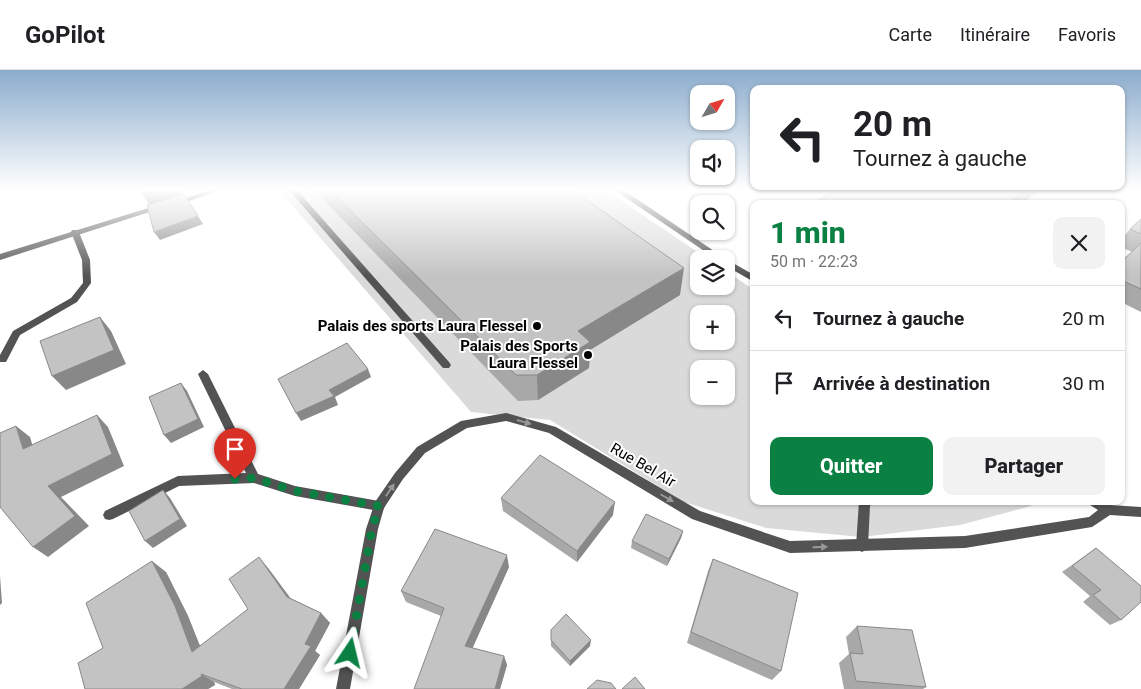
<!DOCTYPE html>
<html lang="fr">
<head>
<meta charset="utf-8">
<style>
  :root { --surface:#fff; --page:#f2f2f2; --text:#202124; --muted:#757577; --line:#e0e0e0; --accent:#0b8043 }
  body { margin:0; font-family:Roboto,sans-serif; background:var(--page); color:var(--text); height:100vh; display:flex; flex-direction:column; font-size:19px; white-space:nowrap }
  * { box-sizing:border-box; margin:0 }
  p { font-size:16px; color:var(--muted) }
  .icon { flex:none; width:28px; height:28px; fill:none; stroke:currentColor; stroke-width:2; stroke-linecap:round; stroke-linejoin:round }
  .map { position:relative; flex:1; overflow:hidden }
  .side { position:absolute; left:750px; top:130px; width:375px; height:305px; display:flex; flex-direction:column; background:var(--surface); border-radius:10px; box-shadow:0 1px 4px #0004 }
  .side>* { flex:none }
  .top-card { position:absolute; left:750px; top:15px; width:375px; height:105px; border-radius:10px; box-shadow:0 1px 4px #0004; background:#fff; color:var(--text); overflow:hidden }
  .needle { width:32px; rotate:51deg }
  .buttons { position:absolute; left:690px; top:15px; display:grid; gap:10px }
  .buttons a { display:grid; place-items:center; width:45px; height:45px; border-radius:10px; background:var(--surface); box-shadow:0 1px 4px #0004; font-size:25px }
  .pin { position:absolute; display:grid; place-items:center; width:42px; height:42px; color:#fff; margin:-51px -21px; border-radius:50% 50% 50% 0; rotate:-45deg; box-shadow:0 0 5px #0007 }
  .pin .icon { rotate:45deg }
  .me { position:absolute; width:55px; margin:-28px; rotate:10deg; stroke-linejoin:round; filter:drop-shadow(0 0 4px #0008) }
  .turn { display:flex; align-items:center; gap:18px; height:105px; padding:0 20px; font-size:22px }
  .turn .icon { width:65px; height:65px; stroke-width:2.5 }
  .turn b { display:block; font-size:35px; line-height:42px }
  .round { display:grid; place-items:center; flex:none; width:52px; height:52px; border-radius:10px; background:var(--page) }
  .overview { display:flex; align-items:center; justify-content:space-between; height:85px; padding:0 20px }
  h1 { font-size:30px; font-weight:800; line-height:38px; color:var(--accent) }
  .primary-button { display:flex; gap:10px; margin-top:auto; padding:10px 20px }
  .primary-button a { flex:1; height:58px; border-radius:10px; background:var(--accent); color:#fff; font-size:20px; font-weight:800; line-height:58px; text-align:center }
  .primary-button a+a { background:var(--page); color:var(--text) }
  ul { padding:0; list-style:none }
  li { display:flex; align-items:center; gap:15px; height:65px; padding:0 20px; border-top:1px solid var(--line) }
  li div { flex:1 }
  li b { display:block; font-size:19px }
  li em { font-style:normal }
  header { display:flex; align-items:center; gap:30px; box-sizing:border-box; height:70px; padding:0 25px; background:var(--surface); border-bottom:1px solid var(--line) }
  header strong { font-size:24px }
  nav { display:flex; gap:28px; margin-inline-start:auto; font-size:18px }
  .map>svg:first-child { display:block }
  .green { fill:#dadada; fill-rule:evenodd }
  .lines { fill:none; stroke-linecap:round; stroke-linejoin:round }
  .service { fill:#535353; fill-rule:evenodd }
  .minor { fill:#535353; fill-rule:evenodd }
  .wall { fill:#a8a8a8 }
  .shaded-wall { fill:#888 }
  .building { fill:#c3c3c3; stroke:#888 }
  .oneway { fill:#989898 }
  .route { stroke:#0b8043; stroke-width:9; stroke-dasharray:0 16.2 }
  .poi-dot { fill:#000; stroke:#fff; stroke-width:2 }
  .labels { text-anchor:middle; stroke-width:4; stroke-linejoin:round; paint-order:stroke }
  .poi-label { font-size:15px; font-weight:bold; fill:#000; stroke:#fff; text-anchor:end }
  .street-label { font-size:15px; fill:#000; stroke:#fff }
</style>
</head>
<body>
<header>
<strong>GoPilot</strong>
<nav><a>Carte</a><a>Itinéraire</a><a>Favoris</a></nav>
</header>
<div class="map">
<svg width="1141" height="619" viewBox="0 0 1141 619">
  <rect width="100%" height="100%" fill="#fff"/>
  <path class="green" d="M278 119H604L708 189H699V216H726V201L754 220V431H1035L1031 436 960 455 862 467 766 458 684 432 550 350 471 342ZM699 244H726V271H699ZM699 299H726V326H699Z"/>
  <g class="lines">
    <g class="service">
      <path d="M288 119H296L449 292 451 295 449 298H443Z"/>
      <path d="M72 160H78L79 162 90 190 91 213 77 232 20 265 6 292H0V285L13 261 71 228 83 213 82 190 71 162Z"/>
      <path d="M203 300 208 304 258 404 295 416 379 431 383 432 385 436 383 440 379 441 295 426 254 413 179 416 113 449 109 450 105 449 103 445 105 441 178 406 246 403 198 304Z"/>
      <path d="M859 431H873L870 436 868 476 866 480 862 482 858 480 856 476Z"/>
    </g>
    <g class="minor">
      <path d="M213 119H224L178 135H175L171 133Z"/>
      <path d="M613 119H622L726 189H716Z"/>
      <path d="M158 135H161L165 137 0 190V184Z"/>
      <path d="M726 189 754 205V212L726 196Z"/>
      <path d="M506 343 556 357 700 441 790 471 965 466 1089 447 1098 440 1090 435 1088 431H1104L1110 435 1141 437V447L1110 445 1092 457 965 478 790 483 692 449 549 363 506 351 467 358 425 383 403 409 384 438 378 459 350 619H336L366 459 375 432 395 403 417 377 461 351Z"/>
    </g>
  </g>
  <g class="wall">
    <path d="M313 119H571L680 225 590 280 589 298 538 330 518 331Z"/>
    <path d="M837 119H1041L1021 134H815V132Z"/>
    <path d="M1141 149V242L1121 232V192L1132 182 1121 177V170L1130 159Z"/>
    <path d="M501 428 613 445 577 492 503 441Z"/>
    <path d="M683 461 681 468 667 496 631 478 632 471Z"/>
    <path d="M1096 478 1121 550 1110 555 1083 532 1090 526 1062 502Z"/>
    <path d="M713 489 781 601 772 610 687 573 708 501Z"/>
    <path d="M509 497 472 578 504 586 507 595 500 619 441 546 406 532 401 521Z"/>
    <path d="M268 498 290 528 321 543 330 553 315 581 320 585 299 619H232L214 612 215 615 208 619H85L103 578 166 502 188 546 200 576 248 539Z"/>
    <path d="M857 556 926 617 923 619H844L839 593 849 584 846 567Z"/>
    <path d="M551 570 590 576 570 596 551 576Z"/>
  </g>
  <g class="shaded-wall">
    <path d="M145 119H181L185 126 150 136 140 120Z"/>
    <path d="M1026 119H1028L1018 134H1007Z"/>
    <path d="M1030 119H1041L1021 134Z"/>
    <path d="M198 146 203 154 160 170 154 162Z"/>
    <path d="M684 198 680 225 590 280 589 298 538 330 537 305 578 261Z"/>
    <path d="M100 247 111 261 126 294 66 320 52 306Z"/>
    <path d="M368 299 371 307 335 327 338 335 301 351 296 343 329 320Z"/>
    <path d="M181 313 187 321 204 357 171 373 164 365Z"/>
    <path d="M97 345 108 357 124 396 61 427 89 456 48 487 33 477 48 416Z"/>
    <path d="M16 356 30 367 37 390 23 379Z"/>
    <path d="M163 420 170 428 187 456 153 478 145 471Z"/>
    <path d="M615 432 613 445 577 492V481Z"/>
    <path d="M683 461 681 468 667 496 669 489Z"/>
    <path d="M507 485 509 497 469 586 465 576Z"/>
    <path d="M259 487 268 498 297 537 287 527Z"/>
    <path d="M152 491 166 502 188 546 206 591 192 582Z"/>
    <path d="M0 506 2 533 0 535Z"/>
    <path d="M321 543 330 553 315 581 320 585 299 619H284L305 574Z"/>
    <path d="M591 570 590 576 570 596V591Z"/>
    <path d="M504 586 507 595 500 619H495Z"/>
    <path d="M201 604 214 612 215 615 208 619H182Z"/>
  </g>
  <g class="building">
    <path d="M329 119H571L684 198 578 261 590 272 537 305H516Z"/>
    <path d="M837 119H1026L1007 134H819L815 132Z"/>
    <path d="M184 124 198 146 154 162 147 135Z"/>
    <path d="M1141 149V164L1130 159Z"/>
    <path d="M1141 173V219L1121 210V192Z"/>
    <path d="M100 247 114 280 52 306 40 271Z"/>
    <path d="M347 273 368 299 329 320 334 326 296 343 278 309Z"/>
    <path d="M181 313 198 349 164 365 149 327Z"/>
    <path d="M97 345 112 384 48 416 75 446 33 477 0 437V363L16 356 23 379Z"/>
    <path d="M540 385 615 432 577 481 501 428Z"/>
    <path d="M163 420 180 449 145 471 129 441Z"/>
    <path d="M646 444 683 461 669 489 632 471Z"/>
    <path d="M435 459 507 485 465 576 504 586 495 619H414L444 538 401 521Z"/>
    <path d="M1096 478 1141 516V532L1121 550 1093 525 1101 520 1072 496Z"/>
    <path d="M259 487 287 527 321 543 305 574 311 576 284 619H242L201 604 202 606 182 619H85L78 593 103 578 86 533 152 491 175 536 192 582 248 539 229 509Z"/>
    <path d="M713 489 798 523 781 601 691 562Z"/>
    <path d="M566 544 591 570 570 591 551 570V560Z"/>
    <path d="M857 556 912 560 926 617 856 611 850 583 863 584Z"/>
    <path d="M635 607 645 619H622Z"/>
    <path d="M597 610 611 613 616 619H587Z"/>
  </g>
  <defs><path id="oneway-solid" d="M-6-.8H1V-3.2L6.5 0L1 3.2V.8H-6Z" transform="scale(1.25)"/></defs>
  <g class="oneway">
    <use href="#oneway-solid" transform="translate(524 352) rotate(16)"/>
    <use href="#oneway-solid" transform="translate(390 420) rotate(-56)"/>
    <use href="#oneway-solid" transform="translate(667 428) rotate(30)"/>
    <use href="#oneway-solid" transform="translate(820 477) rotate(-1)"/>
  </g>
  <linearGradient id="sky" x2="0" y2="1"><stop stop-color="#8baccc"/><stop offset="0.58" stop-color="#fff"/><stop offset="1" stop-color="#fff" stop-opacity="0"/></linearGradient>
  <rect width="1141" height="206" fill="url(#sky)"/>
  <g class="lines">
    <path class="route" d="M235 409 254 408 295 421 379 436 372 459 350 583"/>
  </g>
  <g class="poi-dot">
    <circle cx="537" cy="256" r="5"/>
    <circle cx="588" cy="285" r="5"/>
  </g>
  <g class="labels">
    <g class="poi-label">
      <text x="527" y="261">Palais des sports Laura Flessel</text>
      <text x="578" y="281">Palais des Sports<tspan x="578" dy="17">Laura Flessel</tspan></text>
    </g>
    <g class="street-label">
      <text transform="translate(643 395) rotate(30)" y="5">Rue Bel Air</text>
    </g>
  </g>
</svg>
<div class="buttons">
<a><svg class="needle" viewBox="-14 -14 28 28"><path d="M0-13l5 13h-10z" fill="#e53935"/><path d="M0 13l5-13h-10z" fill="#757577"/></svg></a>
<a><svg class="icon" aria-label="sound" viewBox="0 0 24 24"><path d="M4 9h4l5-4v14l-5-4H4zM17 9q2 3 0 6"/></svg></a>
<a><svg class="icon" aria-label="search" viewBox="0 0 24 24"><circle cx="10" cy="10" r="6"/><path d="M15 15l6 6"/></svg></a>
<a><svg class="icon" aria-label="layers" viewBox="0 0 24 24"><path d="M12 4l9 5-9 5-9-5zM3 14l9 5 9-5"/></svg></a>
<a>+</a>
<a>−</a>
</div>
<div class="pin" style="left:235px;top:409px;background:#d93025"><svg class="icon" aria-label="arrive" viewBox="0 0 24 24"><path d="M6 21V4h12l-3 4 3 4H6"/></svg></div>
<svg class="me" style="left:350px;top:583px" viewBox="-20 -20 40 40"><path d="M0-17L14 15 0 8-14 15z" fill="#0b8043" stroke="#fff" stroke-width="4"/></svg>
<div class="top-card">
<div class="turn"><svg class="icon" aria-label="left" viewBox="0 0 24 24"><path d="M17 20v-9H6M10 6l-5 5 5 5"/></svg><div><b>20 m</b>Tournez à gauche</div></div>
</div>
<section class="side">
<div class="overview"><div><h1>1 min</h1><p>50 m · 22:23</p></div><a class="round"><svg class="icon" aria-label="close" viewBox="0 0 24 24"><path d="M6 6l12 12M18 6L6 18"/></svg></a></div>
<ul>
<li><svg class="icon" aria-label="left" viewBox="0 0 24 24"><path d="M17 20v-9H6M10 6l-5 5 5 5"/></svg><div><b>Tournez à gauche</b></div><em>20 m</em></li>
<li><svg class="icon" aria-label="arrive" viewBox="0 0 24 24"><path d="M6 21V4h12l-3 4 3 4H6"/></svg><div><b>Arrivée à destination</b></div><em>30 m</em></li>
</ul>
<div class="primary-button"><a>Quitter</a><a>Partager</a></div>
</section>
</div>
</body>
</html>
